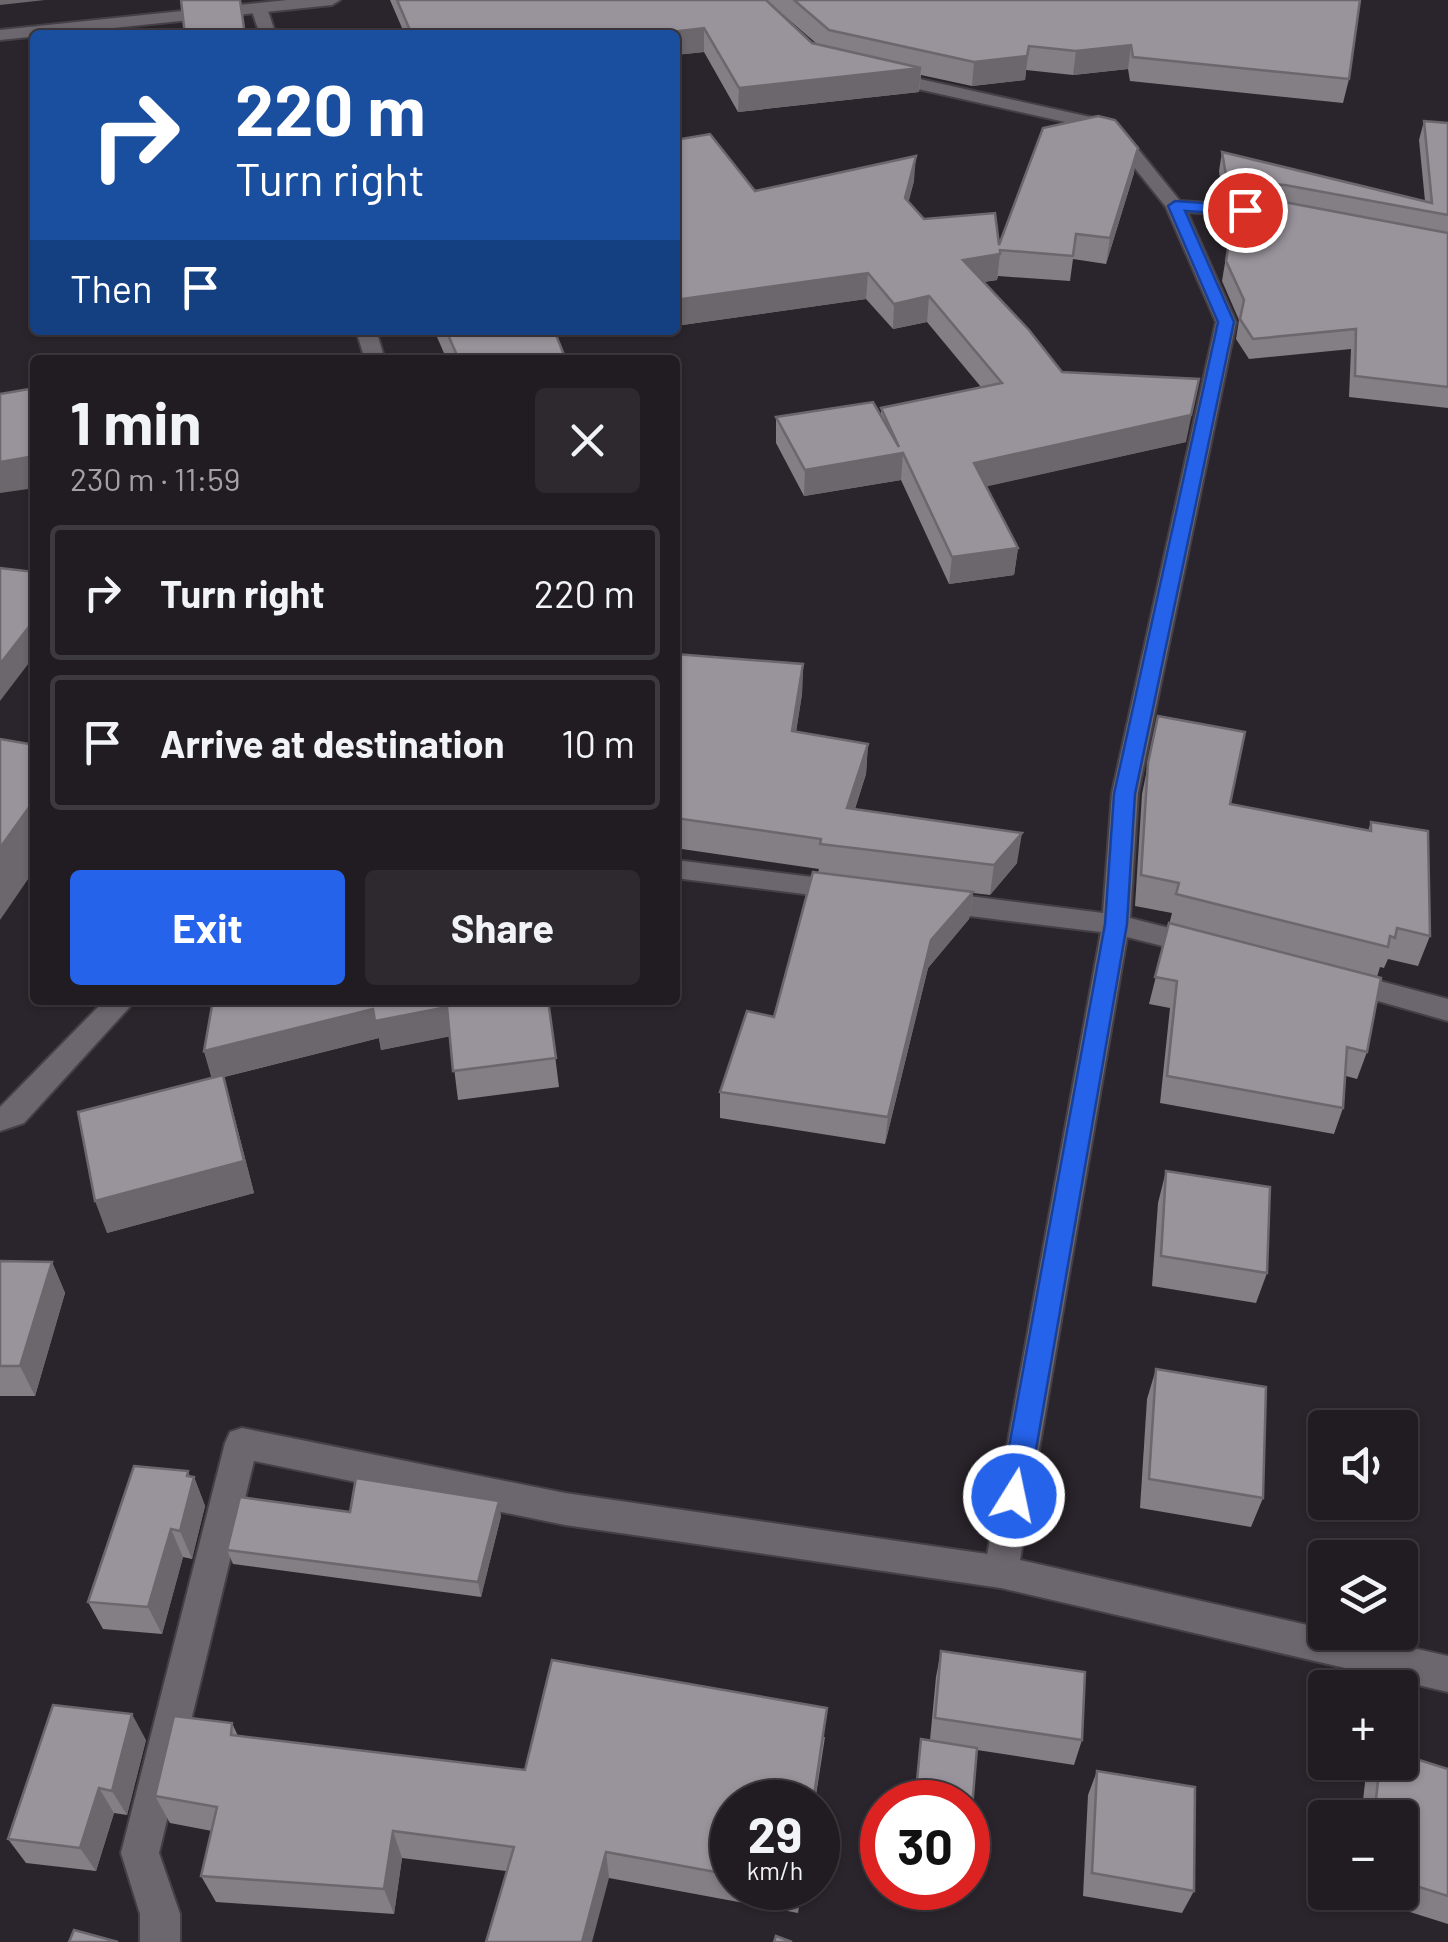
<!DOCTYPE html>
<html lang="en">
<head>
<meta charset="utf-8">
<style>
  :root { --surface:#201c21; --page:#2d292e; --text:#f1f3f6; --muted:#a2a1a5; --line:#3d3a3f; --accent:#2563eb }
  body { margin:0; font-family:Barlow,sans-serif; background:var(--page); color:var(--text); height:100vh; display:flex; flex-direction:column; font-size:38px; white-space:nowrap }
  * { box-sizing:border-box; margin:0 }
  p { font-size:32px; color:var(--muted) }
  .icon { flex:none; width:55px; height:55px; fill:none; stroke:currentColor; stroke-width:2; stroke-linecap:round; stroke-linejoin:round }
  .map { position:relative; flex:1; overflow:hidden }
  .details { position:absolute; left:30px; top:355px; width:650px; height:650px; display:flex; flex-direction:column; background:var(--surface); border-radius:10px; box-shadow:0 2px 8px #0004,0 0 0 2px var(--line) }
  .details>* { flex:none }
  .banner { position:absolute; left:30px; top:30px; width:650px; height:305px; border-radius:10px; box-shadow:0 2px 8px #0004,0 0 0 2px var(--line); background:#1a4fa0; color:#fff; overflow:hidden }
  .buttons { position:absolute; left:1308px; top:1410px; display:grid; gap:20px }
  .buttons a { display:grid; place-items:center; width:110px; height:110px; border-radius:10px; background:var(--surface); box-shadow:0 2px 8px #0004,0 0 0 2px var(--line); font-size:50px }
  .speed { position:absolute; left:710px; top:1780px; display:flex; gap:20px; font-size:50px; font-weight:700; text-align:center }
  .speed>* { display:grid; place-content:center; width:130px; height:130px; border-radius:50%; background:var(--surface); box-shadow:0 2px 8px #0004,0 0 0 2px var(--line); line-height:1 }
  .speed small { font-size:25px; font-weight:400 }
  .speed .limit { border:15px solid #d22; background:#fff; color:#111 }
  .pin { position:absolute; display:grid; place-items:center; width:85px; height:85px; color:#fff; margin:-42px; border:5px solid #fff; border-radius:50%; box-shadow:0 2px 10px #0007 }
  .me { position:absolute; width:110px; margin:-55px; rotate:10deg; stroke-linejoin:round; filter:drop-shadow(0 0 8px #0008) }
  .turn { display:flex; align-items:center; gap:35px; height:210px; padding:0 40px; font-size:45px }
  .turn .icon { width:130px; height:130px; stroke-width:2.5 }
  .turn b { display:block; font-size:70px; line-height:85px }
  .then { display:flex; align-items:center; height:95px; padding:0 40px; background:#0003; gap:20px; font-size:38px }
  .round { display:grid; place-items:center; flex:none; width:105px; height:105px; border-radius:10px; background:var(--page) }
  .headline { display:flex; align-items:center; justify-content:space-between; height:170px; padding:0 40px }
  h1 { font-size:60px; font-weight:700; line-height:75px }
  .button { display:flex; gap:20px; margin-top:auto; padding:20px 40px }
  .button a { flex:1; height:115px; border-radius:10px; background:var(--accent); color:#fff; font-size:40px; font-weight:700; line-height:115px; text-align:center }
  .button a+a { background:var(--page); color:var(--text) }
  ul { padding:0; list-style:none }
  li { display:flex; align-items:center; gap:30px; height:135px; margin:0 20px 15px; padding:0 20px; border:5px solid var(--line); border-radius:10px }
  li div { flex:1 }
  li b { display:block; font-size:38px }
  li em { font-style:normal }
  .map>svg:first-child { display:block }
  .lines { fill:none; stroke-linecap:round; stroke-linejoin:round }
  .service-casing { stroke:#444045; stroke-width:4 }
  .minor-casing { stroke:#444045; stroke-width:4 }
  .secondary-casing { stroke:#444045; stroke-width:4 }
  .service { fill:#6c666e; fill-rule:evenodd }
  .minor { fill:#6c666e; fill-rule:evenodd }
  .secondary { fill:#6c666e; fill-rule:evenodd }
  .wall { fill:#847e85 }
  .shaded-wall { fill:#6b676c }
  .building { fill:#99939b; stroke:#6b676c; stroke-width:2.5 }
  .route { fill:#2563eb; stroke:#184099; stroke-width:2.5 }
</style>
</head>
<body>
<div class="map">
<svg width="1448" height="1942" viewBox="0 0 1448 1942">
  <rect width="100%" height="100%" fill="#2a252c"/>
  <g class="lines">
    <defs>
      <g id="service">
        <path d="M259 3 267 8 276 35H260L251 8Z"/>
        <path d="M356 330H376L385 360H365Z"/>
        <path d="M242 1428 565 1493 1001 1556 1013 1560 1018 1572 1013 1584 1001 1588 565 1525 254 1461 159 1853 180 1914V1942H140V1914L121 1853 225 1443 230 1432Z"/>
      </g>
      <g id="minor">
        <path d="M884 71 1117 123 1180 201 1263 207 1272 212 1263 217 1187 212 1236 322 1138 793 1130 918 1212 939 1216 946 1212 953 1202 956 1127 937 1020 1560 1325 1629V1632H1342L1448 1656V1692L1001 1588 989 1584 984 1572 1101 932 937 912 928 909 924 902 928 895 937 892 1103 913 1112 793 1216 322 1166 207 1105 131 878 80V72Z"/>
        <path d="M675 860 844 881 853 883 857 890 853 897 844 899 675 878Z"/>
        <path d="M1346 972 1448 999V1021L1336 989 1332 982 1336 975Z"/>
        <path d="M105 1000H136L24 1123 0 1131V1107Z"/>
      </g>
      <path id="secondary" d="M287 0H340L332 5 0 40V30Z"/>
    </defs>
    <use href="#service" class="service-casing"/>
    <use href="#minor" class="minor-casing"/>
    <use href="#secondary" class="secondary-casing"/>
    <use href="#service" class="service"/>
    <use href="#minor" class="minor"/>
    <use href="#secondary" class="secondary"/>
  </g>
  <g class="wall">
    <path d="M390 0H766L812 43 817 44 766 0H1360L1349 79 1343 103 1130 81 1128 69 1073 75 1026 70 1025 80 972 86 921 75 919 92 738 112 704 52 675 55V35H405Z"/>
    <path d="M1424 121 1448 123V408L1349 397 1351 349 1249 359 1236 339 1239 320 1222 281 1229 239 1226 218 1229 201 1223 200 1219 171 1222 152 1425 201 1419 140Z"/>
    <path d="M675 140 755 191 914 181 908 202 924 219 999 245 1134 173 1106 264 1073 259 1070 281 998 276 997 280 984 282 1062 372 1186 442 986 486 1018 548 1014 575 949 584 901 480 804 496 776 443V417L881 415V408L981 387 927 322 893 329 866 299 675 326Z"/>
    <path d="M437 330H554L566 360H447L437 337Z"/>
    <path d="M675 654 803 664 802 694 796 732 868 744 866 774 855 809 1017 863 990 895 973 893 969 919 928 968 885 1144 720 1118V1092L774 1017 819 869 675 848Z"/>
    <path d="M1158 716 1230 804 1368 831 1371 822 1430 936 1418 966 1388 959 1384 968 1380 967 1377 977 1367 1052 1357 1079 1346 1076 1343 1108 1334 1134 1160 1103 1170 1008 1149 1004 1172 913 1135 906 1142 794Z"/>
    <path d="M548 1000 559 1087 458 1100 450 1036 381 1050 379 1038 224 1077 254 1193 107 1233 212 1077 204 1051Z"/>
    <path d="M1166 1171 1267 1273 1256 1303 1152 1286 1158 1203Z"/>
    <path d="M0 1261 52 1262 65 1293 35 1396H0Z"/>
    <path d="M1156 1369 1263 1498 1251 1527 1140 1508 1147 1399Z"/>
    <path d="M190 1477H194L205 1506 192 1559 183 1557 162 1634 103 1629 88 1602Z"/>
    <path d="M350 1512 501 1516 481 1597 233 1564 227 1550Z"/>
    <path d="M941 1651 1082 1740 1074 1765 977 1750 968 1852V1802H914L921 1739 930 1740 936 1677Z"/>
    <path d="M232 1723 238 1736 525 1770 825 1737 815 1802H732V1888H802L798 1913 609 1878 506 1871 402 1858 394 1914 216 1902 201 1876 212 1831 170 1823 155 1796Z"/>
    <path d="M146 1740 127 1815 114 1813 96 1871 26 1863 8 1839Z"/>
    <path d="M1373 1762H1400L1448 1769V1924L1353 1894V1892H1400V1818H1361L1366 1774Z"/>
    <path d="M1097 1771 1194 1891 1182 1913 1083 1896 1088 1795Z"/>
  </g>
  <g class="shaded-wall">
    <path d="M0 0H45L0 5Z"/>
    <path d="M704 28V52L675 55V35H646Z"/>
    <path d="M1131 45 1128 69 1073 75 1076 51Z"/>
    <path d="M1029 46 1025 80 972 86 974 62Z"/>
    <path d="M921 68 919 92 738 112 739 88Z"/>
    <path d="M1138 148 1134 173 1106 264 1110 238Z"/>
    <path d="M916 156 914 181 903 224 905 198Z"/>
    <path d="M1000 254 997 280 960 285 963 260Z"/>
    <path d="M868 273 866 299 675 326V300Z"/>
    <path d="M929 296 927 322 893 329 894 304Z"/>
    <path d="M1199 379 1186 442 971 490 974 463Z"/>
    <path d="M903 453 901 480 804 496 805 470Z"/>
    <path d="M35 456V488L0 493V462Z"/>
    <path d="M1018 548 1014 575 949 584 952 557Z"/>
    <path d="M35 619V655L0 701V664Z"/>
    <path d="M803 664 802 694 791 762 792 731Z"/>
    <path d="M868 744 866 774 845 838 847 808Z"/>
    <path d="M35 799V869L0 920V848Z"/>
    <path d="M1022 833 1017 863 990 895 994 865Z"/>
    <path d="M973 892 969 919 928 968 885 1144 888 1117 931 940Z"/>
    <path d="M447 1007 452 1036 381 1050 379 1038 224 1077 254 1193 107 1233 95 1201 212 1080 204 1051 373 1009Z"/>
    <path d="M52 1262 65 1293 35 1396 20 1366Z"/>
    <path d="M188 1471 192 1482 194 1477 205 1506 192 1559 180 1531Z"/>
    <path d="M499 1501 501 1516 481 1597 478 1582Z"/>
    <path d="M171 1529 183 1557 162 1634 148 1607Z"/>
    <path d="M827 1708 815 1802H813Z"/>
    <path d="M132 1714 146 1740 127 1815 112 1791Z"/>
    <path d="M99 1788 114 1813 96 1871 80 1848Z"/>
    <path d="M393 1831 402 1858 394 1914 384 1889Z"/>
    <path d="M606 1852 609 1878 592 1942H582Z"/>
  </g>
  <g class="building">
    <path d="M181 0H240L245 35H185Z"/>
    <path d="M397 0H766L812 43 921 68 739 88 704 28 646 35H412Z"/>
    <path d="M794 0H1360L1349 79 1133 57 1131 45 1076 51 1029 46 1027 56 974 62 829 30Z"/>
    <path d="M1098 116 1115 120 1138 148 1110 238 1076 234 1073 256 1000 250V254L963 260 1029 330 1062 372 1199 379 1191 415 974 463 1018 548 952 557 903 453 805 470 776 417 873 402 899 447 881 408 1002 383 929 296 894 304 868 273 675 300V140L710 134 755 191 916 156 905 198 924 219 995 213 999 245 1043 128Z"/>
    <path d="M1424 121 1448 123V215L1285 185 1227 181 1222 152 1432 203Z"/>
    <path d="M1230 199 1284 202 1448 233V387L1355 376 1356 329 1253 339 1240 319 1244 300 1226 261 1233 220Z"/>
    <path d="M446 330H554L566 360H459Z"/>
    <path d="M170 355 171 360H139Z"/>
    <path d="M35 388V456L0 462V394Z"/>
    <path d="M0 568 35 572V619L0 664Z"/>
    <path d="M675 654 803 664 792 731 868 744 847 808 1022 833 994 865 820 844 821 839 675 818Z"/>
    <path d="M1158 716 1245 732 1230 804 1371 831V822L1428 831 1430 936 1397 928 1395 938 1390 936 1388 947 1176 894 1179 883 1141 875 1148 763Z"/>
    <path d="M0 739 35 745V799L0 848Z"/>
    <path d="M813 872 973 892 931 940 888 1117 720 1092 747 1011 774 1017Z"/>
    <path d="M1169 923 1381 978 1367 1052 1347 1047 1343 1108 1167 1076 1177 981 1155 977Z"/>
    <path d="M213 1000H548L556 1058 453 1071 447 1007 375 1021 373 1009 204 1051Z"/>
    <path d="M223 1075 244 1161 95 1201 78 1112Z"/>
    <path d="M1166 1171 1270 1187 1267 1273 1161 1256Z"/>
    <path d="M0 1261 52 1262 20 1366H0Z"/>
    <path d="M1156 1369 1266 1387 1263 1498 1149 1479Z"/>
    <path d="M134 1466 188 1471 187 1476 194 1477 180 1531 171 1529 148 1607 88 1602Z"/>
    <path d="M356 1478 499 1501 478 1582 227 1550 240 1497 350 1512Z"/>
    <path d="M941 1651 1085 1672 1082 1740 935 1718Z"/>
    <path d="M552 1660 827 1708 813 1802H732V1875L606 1852 582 1942H486L514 1847 393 1831 384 1889 201 1876 217 1807 155 1796 174 1716 232 1723 231 1735 525 1770Z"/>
    <path d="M53 1705 132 1714 112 1791 99 1788 80 1848 8 1839Z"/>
    <path d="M921 1739 977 1748 969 1844H968V1802H915Z"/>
    <path d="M1400 1754 1448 1769V1896L1400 1881V1818H1374L1380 1762H1400Z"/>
    <path d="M1097 1771 1195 1787 1194 1891 1092 1873Z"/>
    <path d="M74 1930 118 1942H69Z"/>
    <path d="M776 1936 792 1942H774Z"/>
  </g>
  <path class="route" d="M1175 201 1245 206 1253 210 1245 215 1185 211 1234 322 1135 794 1127 924 1028 1496 1024 1505 1014 1509 1004 1505 1000 1496 1105 924 1114 794 1218 322 1168 206Z"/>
</svg>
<div class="buttons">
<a><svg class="icon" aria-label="sound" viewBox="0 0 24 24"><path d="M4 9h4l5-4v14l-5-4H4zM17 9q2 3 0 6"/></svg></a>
<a><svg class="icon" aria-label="layers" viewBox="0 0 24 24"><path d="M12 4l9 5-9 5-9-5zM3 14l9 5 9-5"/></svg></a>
<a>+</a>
<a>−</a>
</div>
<div class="speed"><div>29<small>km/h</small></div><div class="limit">30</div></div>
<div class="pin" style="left:1245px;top:210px;background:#d93025"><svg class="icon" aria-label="arrive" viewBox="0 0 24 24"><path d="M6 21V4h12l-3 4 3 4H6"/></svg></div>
<svg class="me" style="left:1014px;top:1496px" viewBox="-20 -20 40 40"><circle r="17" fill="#2563eb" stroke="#fff" stroke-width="3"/><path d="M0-11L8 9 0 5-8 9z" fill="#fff"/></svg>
<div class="banner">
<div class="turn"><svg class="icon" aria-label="right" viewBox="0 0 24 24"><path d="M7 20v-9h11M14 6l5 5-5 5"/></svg><div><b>220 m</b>Turn right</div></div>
<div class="then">Then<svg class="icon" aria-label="arrive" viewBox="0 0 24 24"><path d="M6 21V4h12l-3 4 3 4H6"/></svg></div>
</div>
<section class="details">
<div class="headline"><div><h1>1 min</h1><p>230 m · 11:59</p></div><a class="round"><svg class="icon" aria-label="close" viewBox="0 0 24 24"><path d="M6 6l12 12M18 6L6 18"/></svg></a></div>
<ul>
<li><svg class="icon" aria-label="right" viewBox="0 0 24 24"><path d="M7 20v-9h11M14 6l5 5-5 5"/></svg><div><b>Turn right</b></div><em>220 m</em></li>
<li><svg class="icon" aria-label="arrive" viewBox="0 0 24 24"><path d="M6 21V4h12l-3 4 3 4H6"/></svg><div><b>Arrive at destination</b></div><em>10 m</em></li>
</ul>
<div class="button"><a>Exit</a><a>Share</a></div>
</section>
</div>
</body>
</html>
